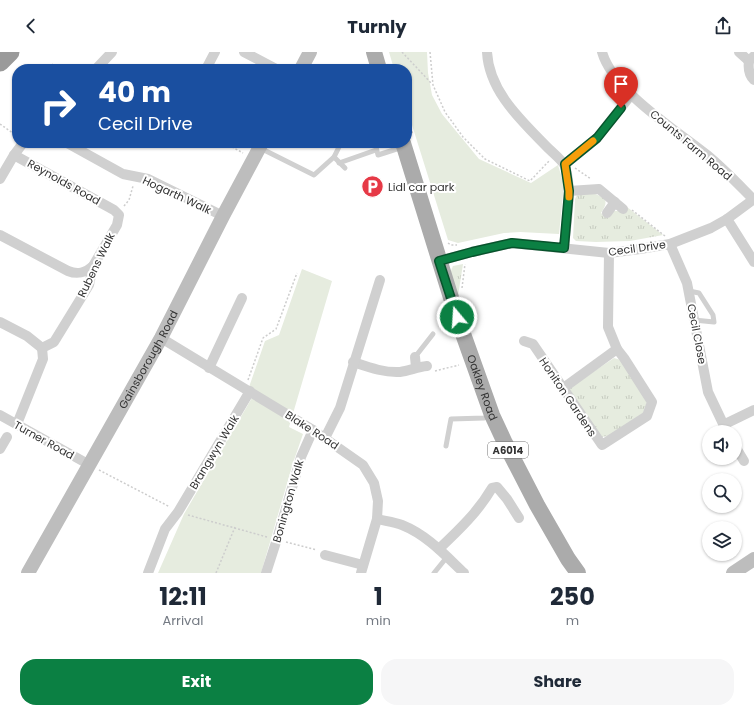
<!DOCTYPE html>
<html lang="en">
<head>
<meta charset="utf-8">
<style>
  :root { --surface:#fff; --page:#f6f6f7; --text:#1f2937; --muted:#747a83; --accent:#0b8043 }
  body { margin:0; font-family:Poppins,sans-serif; background:var(--page); color:var(--text); height:100vh; display:flex; flex-direction:column; font-size:15px; white-space:nowrap }
  * { box-sizing:border-box; margin:0 }
  p { font-size:13px; color:var(--muted) }
  .icon { flex:none; width:22px; height:22px; fill:none; stroke:currentColor; stroke-width:2; stroke-linecap:round; stroke-linejoin:round }
  .map { position:relative; height:521px; overflow:hidden }
  .panel { display:flex; flex-direction:column; background:var(--surface); flex:1 }
  .panel>* { flex:none }
  .hud { position:absolute; left:12px; top:12px; width:400px; height:84px; border-radius:16px; box-shadow:0 1px 3px #0004; background:#1a4fa0; color:#fff; overflow:hidden }
  .buttons { position:absolute; left:702px; top:373px; display:grid; gap:8px }
  .buttons a { display:grid; place-items:center; width:40px; height:40px; border-radius:50%; background:var(--surface); box-shadow:0 1px 3px #0004; font-size:20px }
  .pin { position:absolute; display:grid; place-items:center; width:34px; height:34px; color:#fff; margin:-41px -17px; border-radius:50% 50% 50% 0; rotate:-45deg; box-shadow:0 0 4px #0007 }
  .pin .icon { rotate:45deg }
  .me { position:absolute; width:44px; margin:-22px; rotate:342deg; stroke-linejoin:round; filter:drop-shadow(0 0 3px #0008) }
  .turn { display:flex; align-items:center; gap:14px; height:84px; padding:0 20px; font-size:18px }
  .turn .icon { width:52px; height:52px; stroke-width:2.5 }
  .turn b { display:block; font-size:28px; line-height:34px }
  .eta { display:flex; justify-content:space-evenly; align-items:center; height:68px; text-align:center }
  .eta b { font-size:24px; font-weight:700; line-height:28px }
  .action { display:flex; gap:8px; margin-top:auto; padding:8px 20px }
  .action a { flex:1; height:46px; border-radius:16px; background:var(--accent); color:#fff; font-size:16px; font-weight:700; line-height:46px; text-align:center }
  .action a+a { background:var(--page); color:var(--text) }
  header { display:flex; justify-content:space-between; align-items:center; height:52px; padding:0 20px; background:var(--surface); font-size:18px; font-weight:700 }
  .map>svg:first-child { display:block }
  .grass { fill:url(#grass-tufts) }
  .park { fill:#e6ecdf }
  .lines { fill:none; stroke-linecap:round; stroke-linejoin:round }
  .path { stroke:#cdcdcd; stroke-width:1.5; stroke-dasharray:2 2; stroke-linecap:butt }
  .lane { stroke:#d0d0d0; stroke-width:5 }
  .street { stroke:#d0d0d0; stroke-width:10 }
  .secondary { stroke:#bdbdbd; stroke-width:14 }
  .primary { stroke:#ababab; stroke-width:16 }
  .highway { stroke:#9a9a9a; stroke-width:19 }
  .route-casing { stroke:#07532c; stroke-width:10 }
  .route { stroke:#0b8043; stroke-width:7 }
  .slow { stroke:#f59e0b; stroke-width:7 }
  .labels { text-anchor:middle; stroke-width:4; stroke-linejoin:round; paint-order:stroke }
  .shield { fill:#fff; stroke:#707070; stroke-width:1 }
  .shield-label { font-size:10px; font-weight:bold; fill:#333 }
  .street-label { font-size:11px; fill:#333; stroke:#fff }
  .poi-label { font-size:11px; fill:#333; stroke:#fff; text-anchor:start }
</style>
</head>
<body>
<header><svg class="icon" aria-label="back" viewBox="0 0 24 24"><path d="M15 5l-7 7 7 7"/></svg>Turnly<svg class="icon" aria-label="share" viewBox="0 0 24 24"><path d="M12 15V3M7 8l5-5 5 5M5 13v7h14v-7"/></svg></header>
<div class="map">
<svg width="754" height="521" viewBox="0 0 754 521">
  <defs>
    <pattern id="grass-tufts" width="24" height="20" patternUnits="userSpaceOnUse"><rect width="24" height="20" fill="#e6ecdf"/><path d="M3 7l-1-3M5 7V3M7 7l1-3M15 17l-1-3M17 17v-4M19 17l1-3" fill="none" stroke="#c6cbc0"/></pattern>
  </defs>
  <rect width="100%" height="100%" fill="#fff"/>
  <g class="grass">
    <path d="M593 141C605 146 610 148 601 161L608 166 613 159H621L627 155 663 183 630 189 596 190 576 189 573 186 575 147 577 143Z"/>
    <path d="M463 212 458 244 450 221 453 214Z"/>
    <path d="M614 306 621 308 647 350 643 361 609 384 601 385 570 341V337L572 334Z"/>
  </g>
  <g class="park">
    <path d="M389 0H427L428 21 432 43 442 62 479 107 531 131 558 113 564 133 559 182 520 180 504 181 458 191 448 188 407 57V17H394Z"/>
    <path d="M302 217 332 229 289 375 303 382 293 411 261 521H158L184 462 256 339 249 335 265 289 279 283Z"/>
  </g>
  <g class="lines">
    <g class="path">
      <path d="M402 0 432 32"/>
      <path d="M430 0 433 33 445 60 463 85 485 107 530 129 549 109"/>
      <path d="M52 12 57 17"/>
      <path d="M407 64 413 83"/>
      <path d="M0 72 17 84"/>
      <path d="M225 91 243 101"/>
      <path d="M575 116 591 127"/>
      <path d="M124 154 129 148 133 134"/>
      <path d="M632 158 665 184"/>
      <path d="M448 191 451 193H457"/>
      <path d="M462 236 465 212"/>
      <path d="M435 319 459 313"/>
      <path d="M248 328 263 286 276 277 297 221"/>
      <path d="M99 418 170 455"/>
      <path d="M188 463 267 485"/>
      <path d="M286 490 317 498"/>
      <path d="M216 521 235 475"/>
    </g>
    <g class="lane">
      <path d="M328 16 331 17"/>
      <path d="M375 91 378 103 403 95"/>
      <path d="M260 96 314 123 334 105 345 116"/>
      <path d="M334 105 341 91"/>
      <path d="M339 111 376 98"/>
      <path d="M689 239 699 241 713 263 714 270 694 268"/>
      <path d="M415 305 433 282"/>
      <path d="M446 394 451 367 484 366 491 363"/>
      <path d="M434 521 447 505"/>
    </g>
    <g class="street">
      <path d="M244 0 276 17"/>
      <path d="M487 0C489 40 522 69 548 96 552 100 563 109 565 114 573 138 566 171 564 196"/>
      <path d="M602 0C613 39 676 78 707 103 724 117 738 132 753 147"/>
      <path d="M739 0 749 9"/>
      <path d="M754 4 749 9C748 16 749 23 754 28"/>
      <path d="M96 17 112 0"/>
      <path d="M206 17 215 0"/>
      <path d="M67 91 123 122 148 127 223 164"/>
      <path d="M14 103 114 158 119 163 117 173 93 214 89 233 54 290 42 296 43 307 17 372"/>
      <path d="M565 112 597 86 631 43"/>
      <path d="M0 127 14 103 23 91"/>
      <path d="M569 139 599 137 623 157"/>
      <path d="M607 161 615 150"/>
      <path d="M727 167 754 210"/>
      <path d="M0 183 68 219C78 223 85 221 93 214"/>
      <path d="M670 192 687 231 708 340 727 380"/>
      <path d="M439 209 472 200 512 191 609 201 640 197 670 192 711 176 727 167 754 147"/>
      <path d="M0 270 27 284 42 296"/>
      <path d="M161 286 313 378 363 413 374 431 378 449 377 467 361 521"/>
      <path d="M524 289 533 292 602 393 647 364 652 350 624 306 617 297 608 275 609 201"/>
      <path d="M415 305 416 315"/>
      <path d="M353 310C368 315 384 321 400 320 409 319 417 315 427 314"/>
      <path d="M209 316 242 246"/>
      <path d="M562 337 617 297"/>
      <path d="M0 363 88 412"/>
      <path d="M723 373 754 358"/>
      <path d="M325 386 340 356 380 228"/>
      <path d="M735 394 744 409"/>
      <path d="M0 397 7 385"/>
      <path d="M377 467C385 469 394 470 402 473 427 483 445 503 464 521"/>
      <path d="M439 497C459 478 478 460 492 436L497 435 507 447 519 466"/>
      <path d="M325 503 363 513"/>
      <path d="M148 521 165 477 178 460 250 339"/>
      <path d="M266 521 277 487 301 405 313 378"/>
    </g>
    <g class="secondary">
      <path d="M301 17 310 0"/>
      <path id="s1" d="M28 521 161 286 223 164 262 91"/>
      <path d="M733 521 754 507"/>
    </g>
    <g class="primary">
      <path d="M374 0 379 17"/>
      <path id="s2" d="M403 91 457 265 492 363 505 391 537 453 568 507 578 521"/>
    </g>
    <path class="highway" d="M0 10 10 0"/>
  </g>
  <g class="lines">
    <defs>
      <path id="route" d="M457 265 439 209 472 200 512 191 564 196 569 139 565 112 597 86 621 56"/>
    </defs>
    <use href="#route" class="route-casing"/>
    <use href="#route" class="route"/>
    <path class="slow" d="M569 145V139L565 112 593 89"/>
  </g>
  <defs>
    <symbol id="parking-disc" viewBox="-11 -11 22 22"><circle r="9.5" fill="#e63946" stroke="#fff"/><path d="M-3.5-5.5H1a3.5 3.5 0 0 1 0 7H-1V5.5H-3.5ZM-1-3.4V-.6H.8a1.4 1.4 0 0 0 0-2.8Z" fill="#fff"/></symbol>
  </defs>
  <g fill-rule="evenodd">
    <use href="#parking-disc" x="360" y="122" width="25" height="25"/>
  </g>
  <g class="labels">
    <rect class="shield" x="488" y="390" width="40" height="16" rx="3"/>
    <g class="shield-label">
      <text x="508" y="402">A6014</text>
    </g>
    <g class="street-label">
      <text transform="translate(691 93) rotate(40)" y="4">Counts Farm Road</text>
      <text transform="translate(64 130) rotate(29)" y="4">Reynolds Road</text>
      <text transform="translate(177 143) rotate(25)" y="4">Hogarth Walk</text>
      <text transform="translate(637 196) rotate(-8)" y="4">Cecil Drive</text>
      <text transform="translate(96 213) rotate(-64)" y="4">Rubens Walk</text>
      <text transform="translate(697 282) rotate(79)" y="4">Cecil Close</text>
      <text dy="4" stroke="none"><textPath href="#s1" startOffset="245">Gainsborough Road</textPath></text>
      <text dy="4" stroke="none"><textPath href="#s2" startOffset="257">Oakley Road</textPath></text>
      <text transform="translate(568 345) rotate(56)" y="4">Honiton Gardens</text>
      <text transform="translate(312 378) rotate(33)" y="4">Blake Road</text>
      <text transform="translate(44 388) rotate(29)" y="4">Turner Road</text>
      <text transform="translate(214 400) rotate(-59)" y="4">Brangwyn Walk</text>
      <text transform="translate(288 449) rotate(-74)" y="4">Bonington Walk</text>
    </g>
    <g class="poi-label">
      <text x="388" y="139">Lidl car park</text>
    </g>
  </g>
</svg>
<div class="buttons">
<a><svg class="icon" aria-label="sound" viewBox="0 0 24 24"><path d="M4 9h4l5-4v14l-5-4H4zM17 9q2 3 0 6"/></svg></a>
<a><svg class="icon" aria-label="search" viewBox="0 0 24 24"><circle cx="10" cy="10" r="6"/><path d="M15 15l6 6"/></svg></a>
<a><svg class="icon" aria-label="layers" viewBox="0 0 24 24"><path d="M12 4l9 5-9 5-9-5zM3 14l9 5 9-5"/></svg></a>
</div>
<div class="pin" style="left:621px;top:56px;background:#d93025"><svg class="icon" aria-label="arrive" viewBox="0 0 24 24"><path d="M6 21V4h12l-3 4 3 4H6"/></svg></div>
<svg class="me" style="left:457px;top:265px" viewBox="-20 -20 40 40"><circle r="17" fill="#0b8043" stroke="#fff" stroke-width="3"/><path d="M0-11L8 9 0 5-8 9z" fill="#fff"/></svg>
<div class="hud">
<div class="turn"><svg class="icon" aria-label="right" viewBox="0 0 24 24"><path d="M7 20v-9h11M14 6l5 5-5 5"/></svg><div><b>40 m</b>Cecil Drive</div></div>
</div>
</div>
<section class="panel">
<div class="eta">
<div><b>12:11</b><p>Arrival</p></div>
<div><b>1</b><p>min</p></div>
<div><b>250</b><p>m</p></div>
</div>
<div class="action"><a>Exit</a><a>Share</a></div>
</section>
</body>
</html>
